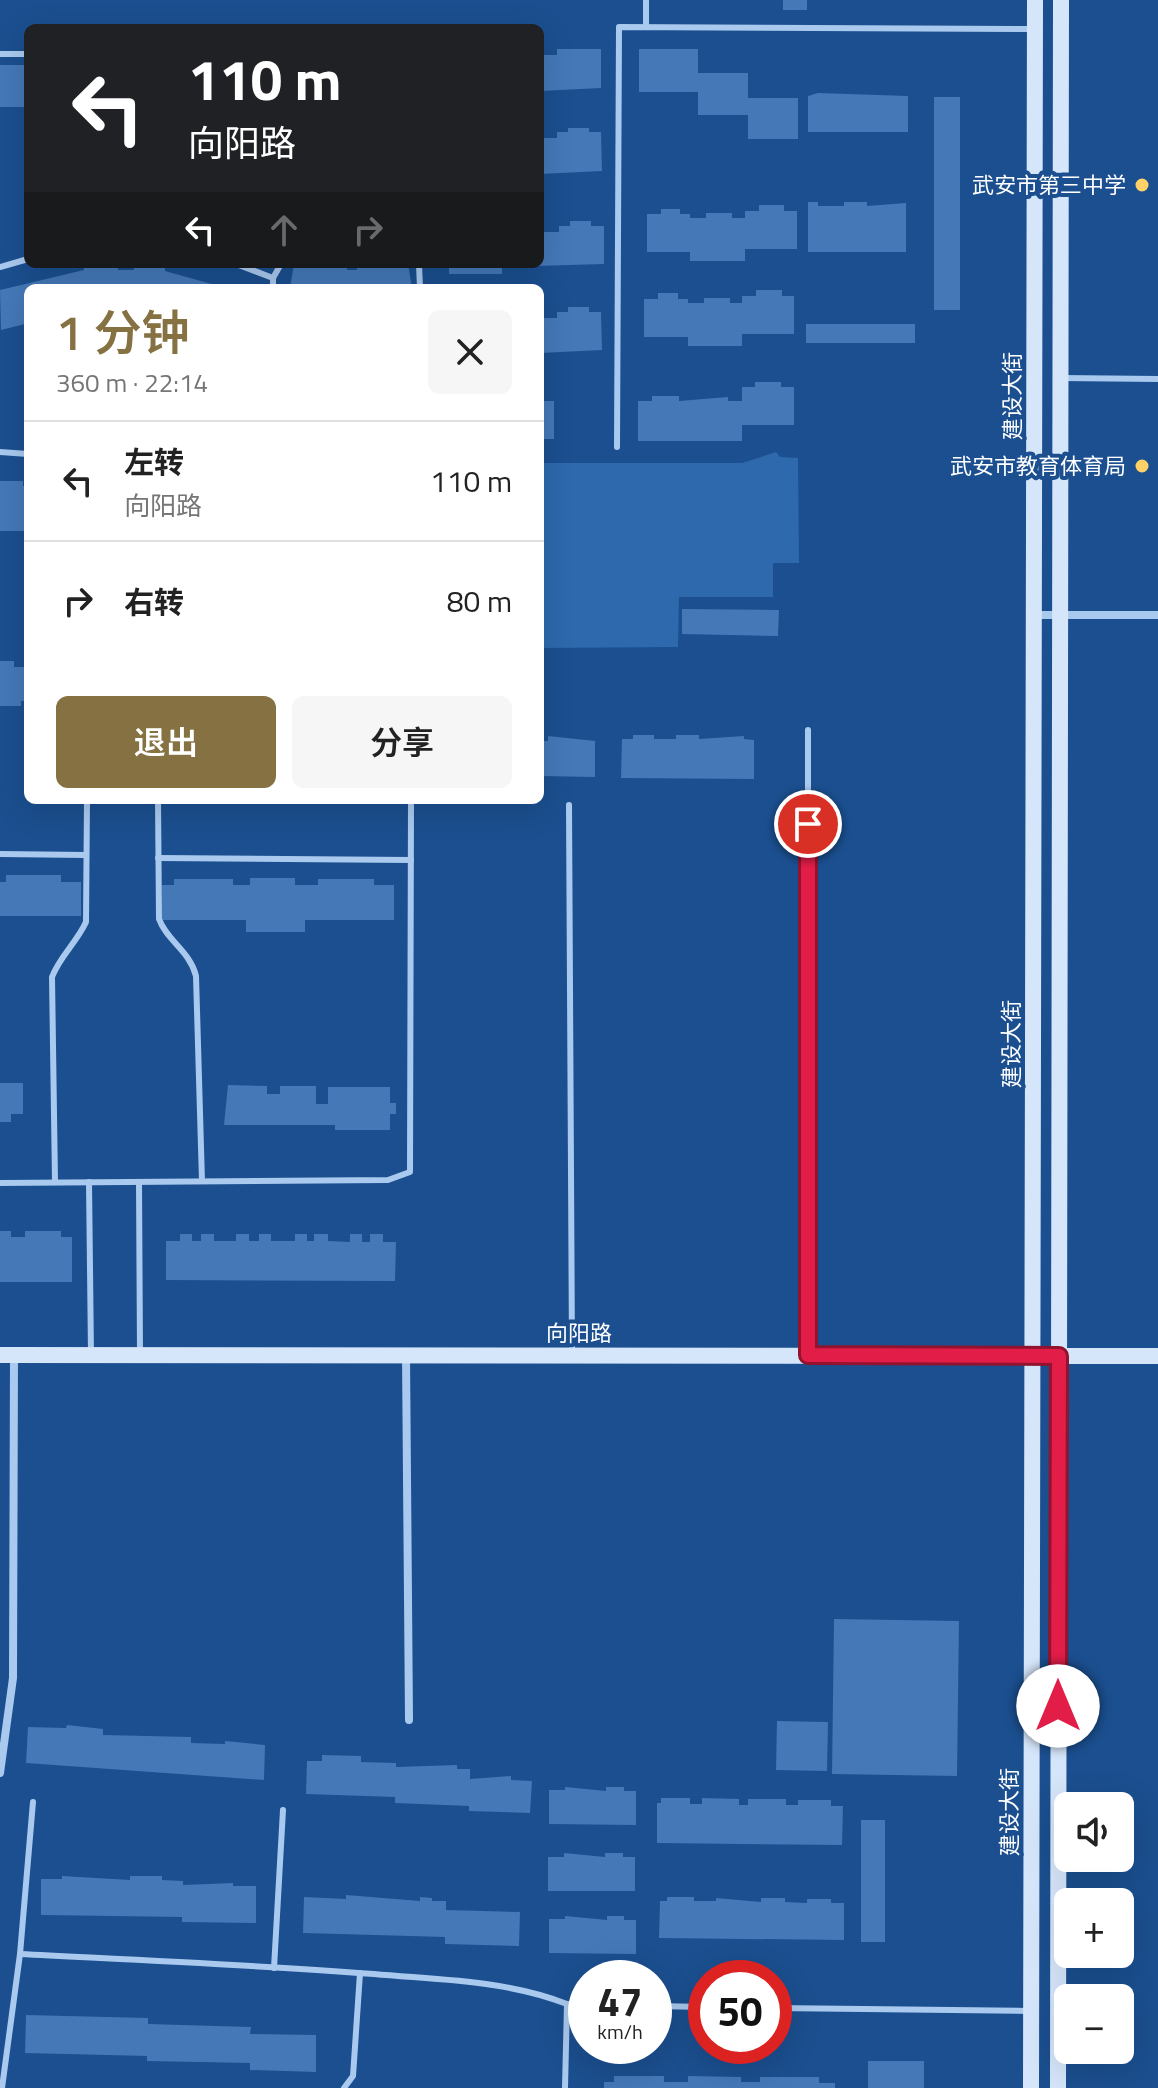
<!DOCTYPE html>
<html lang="zh">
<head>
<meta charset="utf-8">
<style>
  :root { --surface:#fff; --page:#f6f6f6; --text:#222; --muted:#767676; --line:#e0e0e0; --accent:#857141 }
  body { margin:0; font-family:"Titillium Web","Noto Sans SC",sans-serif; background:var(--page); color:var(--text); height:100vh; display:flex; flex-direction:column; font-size:30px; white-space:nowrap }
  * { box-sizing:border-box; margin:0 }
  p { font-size:26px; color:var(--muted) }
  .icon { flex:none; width:44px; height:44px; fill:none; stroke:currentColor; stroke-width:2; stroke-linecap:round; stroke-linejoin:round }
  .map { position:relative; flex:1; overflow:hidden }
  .panel { position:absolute; left:24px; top:284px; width:520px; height:520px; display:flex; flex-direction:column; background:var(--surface); border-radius:12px; box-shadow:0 8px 32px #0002 }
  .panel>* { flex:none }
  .guide { position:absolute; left:24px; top:24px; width:520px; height:244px; border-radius:12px; box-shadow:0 8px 32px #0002; background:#202124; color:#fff; overflow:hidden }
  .fabs { position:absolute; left:1054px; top:1792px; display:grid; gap:16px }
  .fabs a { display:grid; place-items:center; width:80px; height:80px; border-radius:12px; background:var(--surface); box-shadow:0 8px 32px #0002; font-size:40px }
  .speed { position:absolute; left:568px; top:1960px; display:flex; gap:16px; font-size:40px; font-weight:700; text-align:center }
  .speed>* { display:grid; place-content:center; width:104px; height:104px; border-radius:50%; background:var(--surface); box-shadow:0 8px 32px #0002; line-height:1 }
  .speed small { font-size:20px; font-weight:400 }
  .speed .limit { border:12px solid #d22; background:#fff; color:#111 }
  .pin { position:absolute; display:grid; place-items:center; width:68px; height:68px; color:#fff; margin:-34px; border:4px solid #fff; border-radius:50%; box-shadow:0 2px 8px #0007 }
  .me { position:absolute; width:88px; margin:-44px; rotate:0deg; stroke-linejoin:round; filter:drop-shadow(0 0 6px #0008) }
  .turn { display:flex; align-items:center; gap:28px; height:168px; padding:0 32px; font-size:36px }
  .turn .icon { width:104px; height:104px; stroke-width:2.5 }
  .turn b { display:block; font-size:56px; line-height:68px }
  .lanes { display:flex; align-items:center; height:76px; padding:0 32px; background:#0003; justify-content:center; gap:40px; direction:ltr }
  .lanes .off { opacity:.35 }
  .round { display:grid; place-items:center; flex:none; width:84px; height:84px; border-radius:12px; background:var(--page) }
  .summary { display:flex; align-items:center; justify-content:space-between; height:136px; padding:0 32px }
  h1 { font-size:48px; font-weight:600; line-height:60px; color:var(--accent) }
  .cta { display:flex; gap:16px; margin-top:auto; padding:16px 32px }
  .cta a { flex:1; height:92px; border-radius:12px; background:var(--accent); color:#fff; font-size:32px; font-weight:600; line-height:92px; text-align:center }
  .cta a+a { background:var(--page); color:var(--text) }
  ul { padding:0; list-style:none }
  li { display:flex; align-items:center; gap:24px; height:120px; padding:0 32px; border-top:2px solid var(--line) }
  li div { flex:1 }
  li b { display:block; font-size:30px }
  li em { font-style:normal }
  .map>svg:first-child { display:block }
  .green { fill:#2e69ad }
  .building { fill:#4478b7 }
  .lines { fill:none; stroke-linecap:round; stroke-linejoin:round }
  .lane { stroke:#a9c9ee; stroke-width:6 }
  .street { stroke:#a9c9ee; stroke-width:8 }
  .secondary { stroke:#d6e6fa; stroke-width:16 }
  .route-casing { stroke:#92132f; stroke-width:20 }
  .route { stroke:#e11d48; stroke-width:14 }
  .poi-dot { fill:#ffd166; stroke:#1b4f8f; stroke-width:3 }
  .labels { text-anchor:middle; stroke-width:8; stroke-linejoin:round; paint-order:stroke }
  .poi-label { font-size:22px; fill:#fff; stroke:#1b4f8f; text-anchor:end }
  .street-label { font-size:22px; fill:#fff; stroke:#1b4f8f }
</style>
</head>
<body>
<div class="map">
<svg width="1158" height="2088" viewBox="0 0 1158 2088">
  <rect width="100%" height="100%" fill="#1b4f8f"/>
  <path class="green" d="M776 452 780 457 798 458 799 563H773V597H679L678 647 540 648V463H742Z"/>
  <g class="building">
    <rect x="783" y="0" width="24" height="10"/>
    <path d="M557 49H601V88L540 91V55H557Z"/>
    <path d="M639 49H698V73H748V98H798V139H748V115H698V92H639Z"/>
    <path d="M0 65H24V78H28L24 107H0Z"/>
    <path d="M818 93 908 96V132H808V96Z"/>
    <rect x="934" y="97" width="26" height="213"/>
    <path d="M568 128H589V132H601L602 171 540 174V138H557V132H568Z"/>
    <path d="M808 202H818V206H844V202H867V206L906 203V252H808Z"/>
    <path d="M759 205H784V211H797V249H745V261H690V252H647V214H661V209H680V214H690V218H706V213H732V218H745V211H759Z"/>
    <path d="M570 221H591V226H604V264L502 267V274H449V264H540V232H559V226H570Z"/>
    <path d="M84 264H118V270H134V264H165V271L226 288H28V330L25 324 1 330 0 290 84 270Z"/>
    <path d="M294 264H347V270H357V264H408L412 288H290Z"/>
    <path d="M756 290H782V296H794V334H742V346H688V337H644V299H658V293H678V299H688V303H704V298H730V303H742V296H756Z"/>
    <path d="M568 307H589V312H601L602 350 540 353V318H557V312H568Z"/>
    <rect x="806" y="324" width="109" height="19"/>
    <path d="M755 382H781V387H794V425H742V441H638V401H652V396H679V401L728 397V401H742V387H755Z"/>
    <rect x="540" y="401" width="14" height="38"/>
    <path d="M0 481H23V486H28V531H0Z"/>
    <path d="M682 609 779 610 778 636 682 634Z"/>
    <path d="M0 661H14V667H28V701H21V706H0Z"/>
    <path d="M633 735H654V739H676V735H699V739L744 736V739L754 740V779L621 778 622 739H633Z"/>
    <path d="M548 736 595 741V777L540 776V741H548Z"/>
    <path d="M6 875H61V882H81V916H0V882H6Z"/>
    <path d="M250 878H295V885H318V879H374V885H394V920H305V932H246V920H162V885H174V879H233V885H250Z"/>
    <path d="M0 1083H23V1114H11V1122H0Z"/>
    <path d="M228 1085 267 1086V1094H280V1086H316V1104H328V1087H390V1103H396V1114H390V1130H335V1125H224Z"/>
    <path d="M0 1231H11V1237H25V1231H61V1237H72V1282H0Z"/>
    <path d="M180 1234H192V1241H201V1234H214V1241H236V1234H249V1241H259V1234H271V1241H295V1234H307V1241H314V1234H328V1241L350 1242V1234H362V1242H370V1234H383V1242H396L395 1281 166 1280V1241H180Z"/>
    <path d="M834 1619 959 1621 957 1776 832 1774Z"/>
    <path d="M777 1721 828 1722 827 1771 776 1770Z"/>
    <path d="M67 1725 103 1729V1735L191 1737V1743L225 1744V1741L265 1745 264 1780 26 1763 28 1727 66 1728Z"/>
    <path d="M322 1755 361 1756V1762L396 1763V1767L457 1765V1769H470V1779L511 1776V1780L532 1781 530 1813 469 1811V1806L395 1803V1797L306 1794 307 1761H322Z"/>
    <path d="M565 1787 606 1791V1787H624V1791H636V1825L549 1824V1790H565Z"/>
    <path d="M661 1798H690V1804H702V1798L739 1799V1805H748V1799H786V1805H798V1800H831V1806H843L842 1845 657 1843V1803H661Z"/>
    <rect x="861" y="1820" width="24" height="122"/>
    <path d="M564 1853 605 1857V1853H623V1857H635V1891H548V1857H564Z"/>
    <path d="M62 1876 130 1880V1876H162V1880L183 1881V1885L233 1883V1886H256V1923L182 1922V1917L41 1915V1879H62Z"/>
    <path d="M346 1895 420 1901V1897L432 1898V1901H446V1910L520 1912 519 1946 445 1944V1937L303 1933 304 1897 346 1899Z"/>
    <path d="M667 1897H694V1901H716V1898L761 1902V1898H785V1902L807 1903V1899H831V1903H844V1940L659 1938 660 1901H667Z"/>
    <path d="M565 1916 607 1920V1916H624V1920H636V1954L549 1953V1919H565Z"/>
    <path d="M26 2015 148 2018V2024L251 2027 250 2034 316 2035V2072L250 2070V2063L147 2061V2056L25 2053Z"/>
    <rect x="868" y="2061" width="56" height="27"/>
    <path d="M614 2076H664V2082H688V2076L741 2077V2082H760V2077H819V2083H835V2088H604V2082H614Z"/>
  </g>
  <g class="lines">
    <g class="lane">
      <path d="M646 0V27"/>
      <path d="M0 54H28"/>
      <path d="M236 264 273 278V288"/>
      <path d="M419 264 420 288"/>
      <path d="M0 267 28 259"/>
      <path d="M273 278 281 264"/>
      <path d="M1061 378 1158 379"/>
      <path d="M617 447 619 27 1035 29"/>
      <path d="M0 452 28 454"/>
      <path d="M808 730V1355"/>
      <path d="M158 800 159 919C167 941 190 951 196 976L202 1181"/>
      <path d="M569 805 572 1355"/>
      <path d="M0 854 86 855"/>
      <path d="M158 858 411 860"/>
      <path d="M55 1182 52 977C60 956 77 942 86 922L87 800"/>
      <path d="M89 1182 91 1355"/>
      <path d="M139 1182 140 1354"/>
      <path d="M0 1183 388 1180 410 1172 411 800"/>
      <path d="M20 1954C138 1960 256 1965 374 1974 440 1980 505 1980 567 2004"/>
      <path d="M274 1968 283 1810"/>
      <path d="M654 2006 706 2007"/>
      <path d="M774 2008 1031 2011"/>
      <path d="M2 2088 20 1954 33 1802"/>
      <path d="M344 2088 353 2076 360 1973"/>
      <path d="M565 2088 567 2004 586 2005"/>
    </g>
    <g class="street">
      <path d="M1034 615H1158"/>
      <path d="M406 1355 409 1720"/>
      <path d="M0 1773 13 1678 14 1355"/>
    </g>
    <g class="secondary">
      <path d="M0 1355 1158 1356"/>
      <path d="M1031 2088 1035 0"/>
      <path d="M1058 2088 1061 0"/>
    </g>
  </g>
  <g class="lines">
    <defs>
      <path id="route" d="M808 824V1355L1059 1356 1058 1706"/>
    </defs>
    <use href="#route" class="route-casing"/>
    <use href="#route" class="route"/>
  </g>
  <g class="poi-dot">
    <circle cx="1142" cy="185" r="8"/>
    <circle cx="1142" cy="466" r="8"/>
  </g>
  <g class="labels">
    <g class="poi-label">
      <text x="1126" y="193">武安市第三中学</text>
      <text x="1126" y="474">武安市教育体育局</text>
    </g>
    <g class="street-label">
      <text transform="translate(1012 396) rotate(-90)" y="8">建设大街</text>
      <text transform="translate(1011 1044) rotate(-90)" y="8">建设大街</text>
      <text x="579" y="1341">向阳路</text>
      <text transform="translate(1009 1812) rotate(-90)" y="8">建设大街</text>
    </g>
  </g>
</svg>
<div class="fabs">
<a><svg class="icon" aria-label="sound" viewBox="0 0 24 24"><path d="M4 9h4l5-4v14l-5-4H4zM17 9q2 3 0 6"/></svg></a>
<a>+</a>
<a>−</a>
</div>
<div class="speed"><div>47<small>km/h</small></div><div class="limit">50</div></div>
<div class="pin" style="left:808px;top:824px;background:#d93025"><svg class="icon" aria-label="arrive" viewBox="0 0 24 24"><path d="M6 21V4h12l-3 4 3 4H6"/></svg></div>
<svg class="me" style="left:1058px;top:1706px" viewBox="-20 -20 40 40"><circle r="19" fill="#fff"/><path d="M0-13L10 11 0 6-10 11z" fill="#e11d48"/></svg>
<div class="guide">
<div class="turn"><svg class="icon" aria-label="left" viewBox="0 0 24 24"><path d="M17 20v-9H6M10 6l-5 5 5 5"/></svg><div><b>110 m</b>向阳路</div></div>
<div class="lanes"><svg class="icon" aria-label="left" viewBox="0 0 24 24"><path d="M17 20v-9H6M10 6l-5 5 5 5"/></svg><svg class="icon off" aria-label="ahead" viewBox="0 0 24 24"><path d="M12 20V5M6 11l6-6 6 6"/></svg><svg class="icon off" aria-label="right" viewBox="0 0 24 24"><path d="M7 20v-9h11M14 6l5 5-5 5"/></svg></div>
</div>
<section class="panel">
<div class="summary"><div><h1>1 分钟</h1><p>360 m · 22:14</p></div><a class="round"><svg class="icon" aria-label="close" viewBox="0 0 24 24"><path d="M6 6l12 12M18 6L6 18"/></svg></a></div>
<ul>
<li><svg class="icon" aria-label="left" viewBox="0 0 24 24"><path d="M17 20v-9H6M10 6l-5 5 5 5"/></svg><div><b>左转</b><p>向阳路</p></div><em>110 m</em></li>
<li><svg class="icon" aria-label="right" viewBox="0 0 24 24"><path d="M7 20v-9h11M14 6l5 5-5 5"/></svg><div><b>右转</b></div><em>80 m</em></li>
</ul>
<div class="cta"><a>退出</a><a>分享</a></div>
</section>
</div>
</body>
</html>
